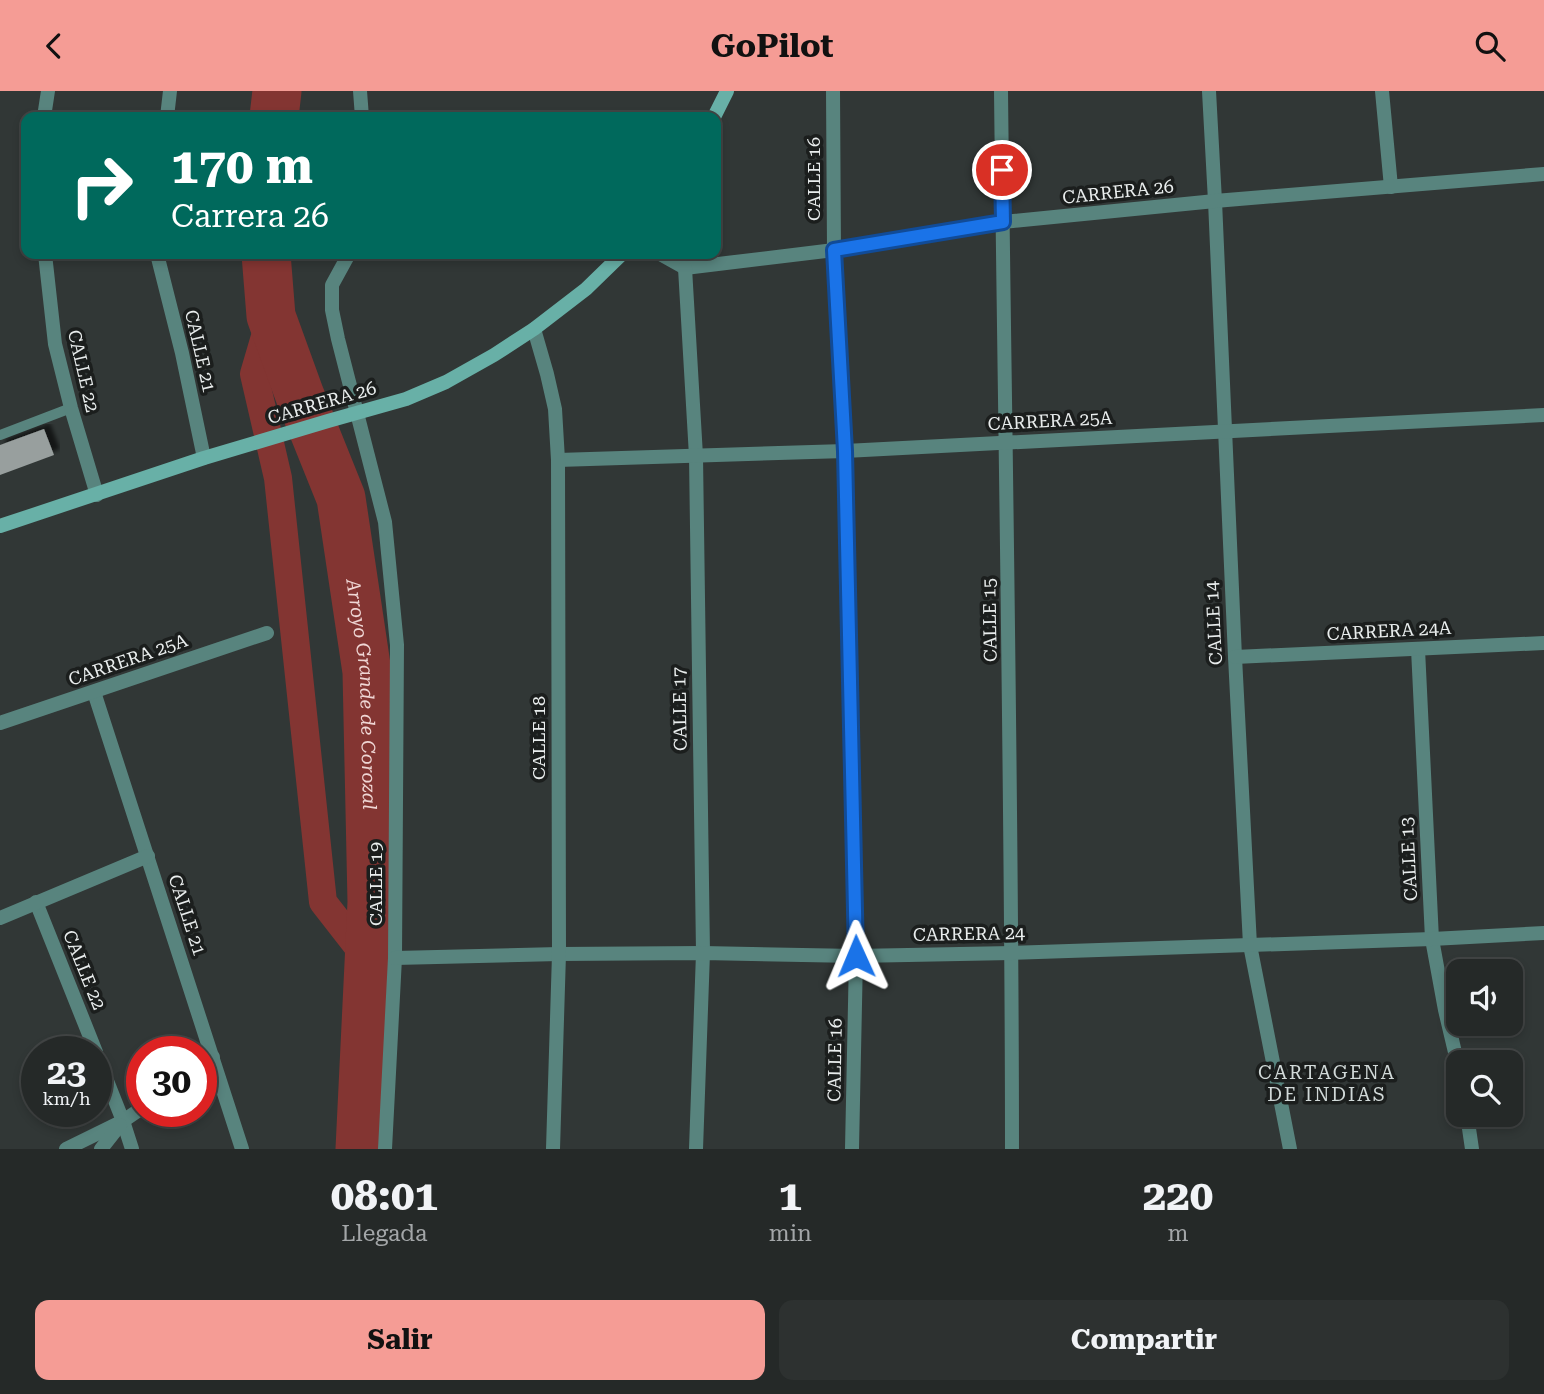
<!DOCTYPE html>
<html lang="es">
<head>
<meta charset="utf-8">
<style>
  :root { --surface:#252928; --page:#2d3130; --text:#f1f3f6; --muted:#a3a6a8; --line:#424545; --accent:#f59c95 }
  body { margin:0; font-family:"Roboto Serif",serif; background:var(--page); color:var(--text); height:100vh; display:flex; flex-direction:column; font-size:26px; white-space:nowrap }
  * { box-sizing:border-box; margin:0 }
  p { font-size:23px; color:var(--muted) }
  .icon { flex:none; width:38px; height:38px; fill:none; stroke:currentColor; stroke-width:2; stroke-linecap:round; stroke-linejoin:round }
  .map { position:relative; height:1058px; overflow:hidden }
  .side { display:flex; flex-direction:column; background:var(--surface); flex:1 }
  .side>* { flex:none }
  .hud { position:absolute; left:21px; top:21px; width:700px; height:147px; border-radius:14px; box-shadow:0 4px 10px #0003,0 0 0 2px var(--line); background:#00695c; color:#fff; overflow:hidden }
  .controls { position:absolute; left:1446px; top:868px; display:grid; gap:14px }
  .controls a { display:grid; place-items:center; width:77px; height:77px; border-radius:14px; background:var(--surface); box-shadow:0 4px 10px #0003,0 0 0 2px var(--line); font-size:35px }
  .speed { position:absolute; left:21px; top:945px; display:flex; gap:14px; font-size:35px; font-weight:700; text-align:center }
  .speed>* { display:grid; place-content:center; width:91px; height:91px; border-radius:50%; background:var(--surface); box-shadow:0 4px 10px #0003,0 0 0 2px var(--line); line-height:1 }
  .speed small { font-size:18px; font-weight:400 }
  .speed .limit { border:10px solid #d22; background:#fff; color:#111 }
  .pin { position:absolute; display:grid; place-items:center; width:60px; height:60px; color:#fff; margin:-30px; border:4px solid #fff; border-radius:50%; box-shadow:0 2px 7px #0007 }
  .me { position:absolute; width:77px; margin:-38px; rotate:359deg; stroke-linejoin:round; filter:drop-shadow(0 0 5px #0008) }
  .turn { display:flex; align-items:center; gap:24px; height:147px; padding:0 35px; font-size:32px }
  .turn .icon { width:91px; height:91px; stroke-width:2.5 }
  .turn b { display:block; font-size:49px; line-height:60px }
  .eta { display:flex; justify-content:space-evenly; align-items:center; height:119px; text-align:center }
  .eta b { font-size:42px; font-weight:700; line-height:49px }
  .cta { display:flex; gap:14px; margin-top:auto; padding:14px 35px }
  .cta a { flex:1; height:80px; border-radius:14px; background:var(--accent); color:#111; font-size:28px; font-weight:700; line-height:80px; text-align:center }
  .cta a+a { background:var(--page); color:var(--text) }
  header { display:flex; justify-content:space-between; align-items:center; height:91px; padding:0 35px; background:var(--accent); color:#111; font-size:32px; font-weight:700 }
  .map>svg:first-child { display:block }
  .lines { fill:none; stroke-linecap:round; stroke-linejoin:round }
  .canal { stroke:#833532; stroke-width:28 }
  .river { stroke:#833532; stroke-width:49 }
  .building { fill:#989f9e; filter:url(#shadow) }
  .service { stroke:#58847e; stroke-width:10 }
  .minor { stroke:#58847e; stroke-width:14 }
  .tertiary { stroke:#58847e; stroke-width:14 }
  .secondary { stroke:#68b0a7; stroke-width:14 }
  .route-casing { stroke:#114b97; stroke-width:18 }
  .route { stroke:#1a73e8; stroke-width:12 }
  .labels { text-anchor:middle; stroke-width:7; stroke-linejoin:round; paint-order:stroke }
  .street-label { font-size:18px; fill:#e9eded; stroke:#1b1e1d }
  .water-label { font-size:19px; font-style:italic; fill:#efd6d4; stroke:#1b1e1d }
  .neighbourhood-label { font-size:19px; letter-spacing:2px; fill:#d1d9d8; stroke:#1b1e1d }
</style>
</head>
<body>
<header><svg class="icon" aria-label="back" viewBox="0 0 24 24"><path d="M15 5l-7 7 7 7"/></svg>GoPilot<svg class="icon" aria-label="search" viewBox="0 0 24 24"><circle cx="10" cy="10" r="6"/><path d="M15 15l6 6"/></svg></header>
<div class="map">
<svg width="1544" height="1058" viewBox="0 0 1544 1058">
  <defs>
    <filter id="shadow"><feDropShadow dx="6" dy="-6" stdDeviation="2" flood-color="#0009"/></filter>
  </defs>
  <rect width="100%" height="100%" fill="#313736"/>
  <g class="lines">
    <path class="canal" d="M271 225 254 283 278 387 323 811 369 870"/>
    <g class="river">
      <path d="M274 26 277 0"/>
      <path id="s1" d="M266 163 271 225 300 305 341 407 367 581 372 811 360 1058"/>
    </g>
  </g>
  <path class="building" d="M44 338 54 364 0 384V354Z"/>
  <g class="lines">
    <path class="service" d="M0 344 71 317"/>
    <g class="minor">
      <path d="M360 0 362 26"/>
      <path d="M833 0 834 159 845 360 856 865 852 1058"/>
      <path d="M1001 0C1005 353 1012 705 1012 1058"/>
      <path d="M1209 0 1215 110 1235 566 1250 854 1290 1058"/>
      <path d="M1382 0 1391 96"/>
      <path d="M44 26 48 0"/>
      <path d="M167 26 170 0"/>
      <path d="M45 163 55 253 71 317 97 404"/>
      <path d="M157 163 182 262 204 367"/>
      <path d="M349 163 332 194V219L338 248 385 431 397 554 395 867 385 1058"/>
      <path d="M660 163 685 177 834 159 1003 131 1215 110 1544 83"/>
      <path d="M685 177 696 365 703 862 696 1058"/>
      <path d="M558 369 845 360 1544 324"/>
      <path d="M1418 558 1432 848 1445 919 1458 974"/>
      <path d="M1235 566 1544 552"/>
      <path d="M94 601 242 1058"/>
      <path d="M0 632 267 542"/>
      <path d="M36 811 96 961"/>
      <path d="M0 827 148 765"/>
      <path d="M395 867 559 863 703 862 856 865 1012 862 1432 848 1544 842"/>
      <path d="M96 962 123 1030 132 1058"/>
      <path d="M201 975 213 966"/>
      <path d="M1467 1024 1472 1058"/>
      <path d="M66 1058 123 1030 142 1017"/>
      <path d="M101 1058 120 1034"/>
    </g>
    <path class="tertiary" d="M534 238 547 283 555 318 558 369 559 863 553 1058"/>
    <g class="secondary">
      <path d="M714 26 727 0"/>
      <path d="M0 435 204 367 328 330 406 308 446 291 494 264 534 238 586 198 622 163"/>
    </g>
  </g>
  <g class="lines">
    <defs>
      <path id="route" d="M856 865 845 360 834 159 1003 131 1002 79"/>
    </defs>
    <use href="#route" class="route-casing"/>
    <use href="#route" class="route"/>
  </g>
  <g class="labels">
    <g class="street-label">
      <text transform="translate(814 88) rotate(-90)" y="6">CALLE 16</text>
      <text transform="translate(1118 101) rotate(-6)" y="6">CARRERA 26</text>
      <text transform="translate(200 260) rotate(77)" y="6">CALLE 21</text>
      <text transform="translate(83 280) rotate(77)" y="6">CALLE 22</text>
      <text transform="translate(322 312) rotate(-16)" y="6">CARRERA 26</text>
      <text transform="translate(1050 330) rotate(-3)" y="6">CARRERA 25A</text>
      <text transform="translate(990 529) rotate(-91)" y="6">CALLE 15</text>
      <text transform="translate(1214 532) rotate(-93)" y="6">CALLE 14</text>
      <text transform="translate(1389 540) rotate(-3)" y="6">CARRERA 24A</text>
      <text transform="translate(128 569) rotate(-19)" y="6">CARRERA 25A</text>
      <text transform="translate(680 618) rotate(-91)" y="6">CALLE 17</text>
      <text transform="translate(539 647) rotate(-90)" y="6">CALLE 18</text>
      <text transform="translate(1409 768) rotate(-93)" y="6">CALLE 13</text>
      <text transform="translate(376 793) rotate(-90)" y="6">CALLE 19</text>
      <text transform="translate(187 824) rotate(72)" y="6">CALLE 21</text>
      <text transform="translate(969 843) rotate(-1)" y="6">CARRERA 24</text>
      <text transform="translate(84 879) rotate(68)" y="6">CALLE 22</text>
      <text transform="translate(835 969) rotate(-89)" y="6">CALLE 16</text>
    </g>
    <g class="water-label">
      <text dy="7" stroke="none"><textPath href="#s1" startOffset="455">Arroyo Grande de Corozal</textPath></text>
    </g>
    <g class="neighbourhood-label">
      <text x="1327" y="988">CARTAGENA<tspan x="1327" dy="22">DE INDIAS</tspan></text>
    </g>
  </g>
</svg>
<div class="controls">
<a><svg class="icon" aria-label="sound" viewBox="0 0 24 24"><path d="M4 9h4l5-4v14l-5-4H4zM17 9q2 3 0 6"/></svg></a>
<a><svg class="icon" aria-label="search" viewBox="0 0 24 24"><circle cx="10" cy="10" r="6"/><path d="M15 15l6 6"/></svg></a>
</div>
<div class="speed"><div>23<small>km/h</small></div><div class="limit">30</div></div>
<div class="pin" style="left:1002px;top:79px;background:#d93025"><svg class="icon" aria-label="arrive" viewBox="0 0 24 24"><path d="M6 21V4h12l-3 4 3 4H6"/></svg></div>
<svg class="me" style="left:856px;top:865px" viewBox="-20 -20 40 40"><path d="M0-17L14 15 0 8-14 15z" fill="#1a73e8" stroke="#fff" stroke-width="4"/></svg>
<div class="hud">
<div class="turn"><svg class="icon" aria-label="right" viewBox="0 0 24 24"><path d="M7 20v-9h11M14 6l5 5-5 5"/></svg><div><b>170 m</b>Carrera 26</div></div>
</div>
</div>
<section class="side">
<div class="eta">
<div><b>08:01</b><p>Llegada</p></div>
<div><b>1</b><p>min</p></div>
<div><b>220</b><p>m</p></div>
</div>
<div class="cta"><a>Salir</a><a>Compartir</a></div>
</section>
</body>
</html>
